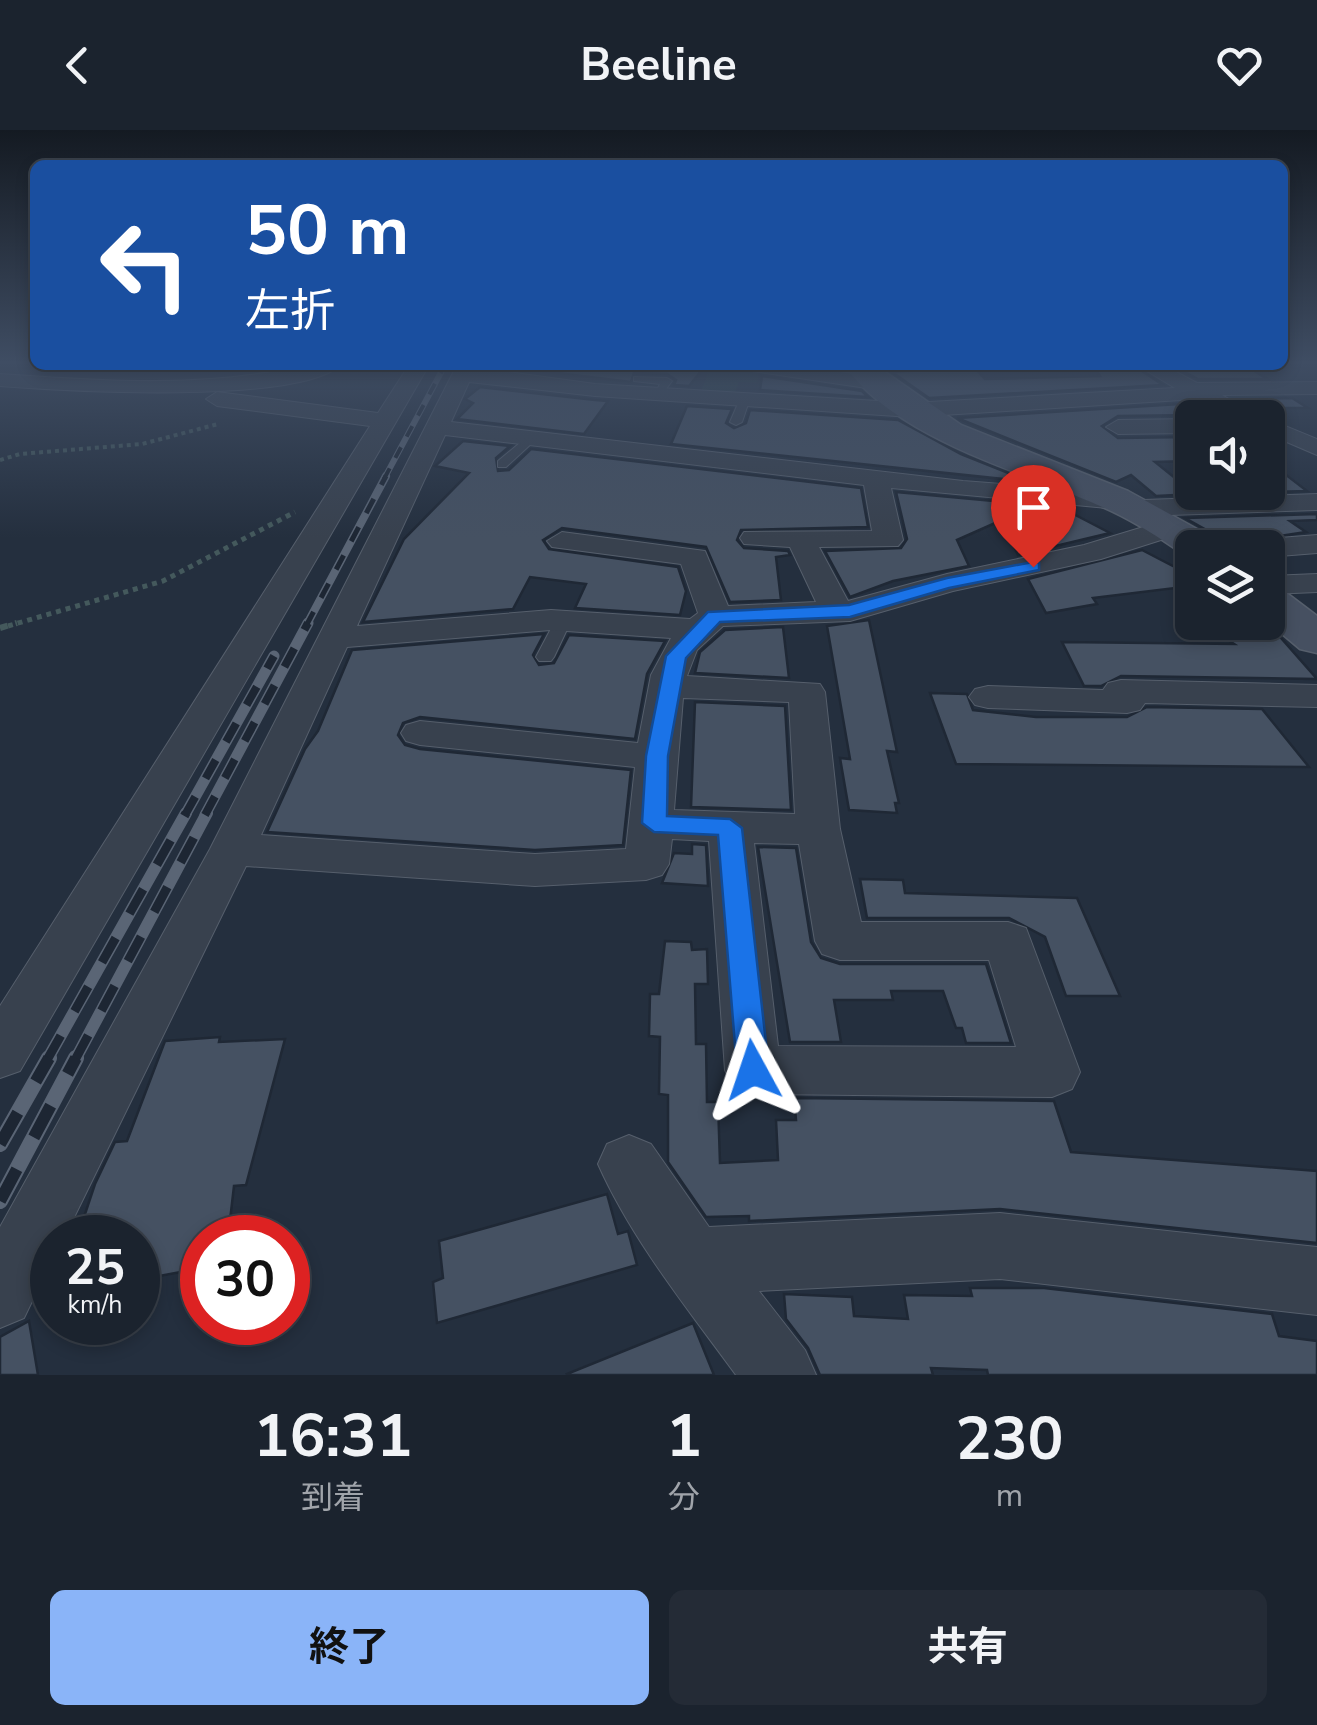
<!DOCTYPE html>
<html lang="ja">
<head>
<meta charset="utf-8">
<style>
  :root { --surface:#1b232e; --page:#242b36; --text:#f1f3f6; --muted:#a0a4aa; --line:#39404a; --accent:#8ab4f8 }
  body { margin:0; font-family:"Nunito Sans","Noto Sans JP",sans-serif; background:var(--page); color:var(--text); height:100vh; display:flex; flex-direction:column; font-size:38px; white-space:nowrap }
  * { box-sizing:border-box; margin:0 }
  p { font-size:32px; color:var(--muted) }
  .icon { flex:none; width:55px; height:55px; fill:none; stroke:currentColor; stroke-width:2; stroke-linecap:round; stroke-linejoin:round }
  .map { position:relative; height:1245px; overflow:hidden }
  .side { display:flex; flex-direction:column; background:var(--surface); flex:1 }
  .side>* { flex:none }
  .guide { position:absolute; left:30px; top:30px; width:1258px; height:210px; border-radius:15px; box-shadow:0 5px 15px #0003,0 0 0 2px var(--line); background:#1a4fa0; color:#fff; overflow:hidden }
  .buttons { position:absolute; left:1175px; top:270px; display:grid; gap:20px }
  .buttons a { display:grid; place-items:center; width:110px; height:110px; border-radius:15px; background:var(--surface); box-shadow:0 5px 15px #0003,0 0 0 2px var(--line); font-size:50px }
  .speed { position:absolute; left:30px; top:1085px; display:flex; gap:20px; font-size:50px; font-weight:700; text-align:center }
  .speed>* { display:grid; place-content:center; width:130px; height:130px; border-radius:50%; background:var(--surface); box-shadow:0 5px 15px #0003,0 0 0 2px var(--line); line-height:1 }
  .speed small { font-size:25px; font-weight:400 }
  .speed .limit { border:15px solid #d22; background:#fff; color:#111 }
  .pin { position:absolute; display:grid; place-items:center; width:85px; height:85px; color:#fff; margin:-102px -42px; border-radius:50% 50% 50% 0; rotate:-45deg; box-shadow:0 0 10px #0007 }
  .pin .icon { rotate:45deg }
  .me { position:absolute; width:110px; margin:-55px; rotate:355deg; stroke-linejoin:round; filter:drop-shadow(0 0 8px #0008) }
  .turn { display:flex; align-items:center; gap:35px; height:210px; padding:0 50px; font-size:45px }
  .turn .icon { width:130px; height:130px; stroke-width:2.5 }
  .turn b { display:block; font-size:70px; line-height:85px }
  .eta { display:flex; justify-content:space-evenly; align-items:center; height:170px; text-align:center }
  .eta b { font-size:60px; font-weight:700; line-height:70px }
  .action { display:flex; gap:20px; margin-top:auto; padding:20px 50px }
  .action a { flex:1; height:115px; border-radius:15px; background:var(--accent); color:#111; font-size:40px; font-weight:700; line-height:115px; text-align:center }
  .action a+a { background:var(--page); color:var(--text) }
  header { display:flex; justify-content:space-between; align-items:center; height:130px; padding:0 50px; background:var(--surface); font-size:45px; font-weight:700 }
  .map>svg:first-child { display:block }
  .green { fill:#263c3f }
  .building { fill:#455162; stroke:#1f2835; stroke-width:2.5 }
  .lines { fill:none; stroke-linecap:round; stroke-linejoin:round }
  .lane-casing { stroke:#565f6c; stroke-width:2 }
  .street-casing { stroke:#565f6c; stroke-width:2 }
  .secondary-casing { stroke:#565f6c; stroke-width:3 }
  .path-far2 { stroke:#44595c; stroke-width:4; stroke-dasharray:4 4; stroke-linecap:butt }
  .path-far1 { stroke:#44595c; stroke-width:5; stroke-dasharray:5 5; stroke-linecap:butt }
  .path { stroke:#44595c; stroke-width:6; stroke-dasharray:8 8; stroke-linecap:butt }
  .lane { fill:#38414e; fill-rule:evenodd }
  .street { fill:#38414e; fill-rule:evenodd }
  .secondary { fill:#465061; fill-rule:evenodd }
  .rail-far4-casing { stroke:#5a6575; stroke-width:6 }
  .rail-far3-casing { stroke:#5a6575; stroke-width:8 }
  .rail-far2-casing { stroke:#5a6575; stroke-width:11 }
  .rail-far1-casing { stroke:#5a6575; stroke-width:12 }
  .rail-casing { stroke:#5a6575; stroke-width:16 }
  .rail-far4 { stroke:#1d2633; stroke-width:4; stroke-dasharray:12; stroke-linecap:butt }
  .rail-far3 { stroke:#1d2633; stroke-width:5; stroke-dasharray:16; stroke-linecap:butt }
  .rail-far2 { stroke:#1d2633; stroke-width:8; stroke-dasharray:21; stroke-linecap:butt }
  .rail-far1 { stroke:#1d2633; stroke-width:9; stroke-dasharray:28; stroke-linecap:butt }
  .rail { stroke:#1d2633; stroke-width:12; stroke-dasharray:36; stroke-linecap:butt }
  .route { fill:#1a73e8; stroke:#114b97; stroke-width:2.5 }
</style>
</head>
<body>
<header><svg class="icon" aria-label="back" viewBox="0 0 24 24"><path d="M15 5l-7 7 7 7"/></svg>Beeline<svg class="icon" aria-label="heart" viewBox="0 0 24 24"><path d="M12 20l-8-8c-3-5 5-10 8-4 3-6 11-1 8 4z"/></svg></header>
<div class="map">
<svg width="1317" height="1245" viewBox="0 0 1317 1245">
  <rect width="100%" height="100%" fill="#242f3e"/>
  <path class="green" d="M711 235 760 238 757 253 739 252 733 268 700 264Z"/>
  <g class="building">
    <path d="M492 235H706L689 256 674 255 676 250 667 244 634 243 631 252Z"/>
    <path d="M1093 235H1133L1163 255 929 268 892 242 974 237 985 249 1100 246Z"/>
    <path d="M1171 235H1245L1267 249H1198Z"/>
    <path d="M762 246 862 261 868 267 760 260Z"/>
    <path d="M480 257 595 270 608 271 584 304 457 289 473 273 465 269Z"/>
    <path d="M1292 268 1308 278H1251L1236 269Z"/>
    <path d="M1196 273 1223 288H1203L1192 280V285L1118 286 1102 296 1118 308 1192 307V331L1155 332 1195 364 1156 366 1131 345 1116 352 957 288Z"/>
    <path d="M687 276 732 279 726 293 734 298 746 293 750 280 898 290 961 324 1031 352 671 314Z"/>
    <path d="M463 311 510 316 496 328 498 341 509 340 531 319 861 358 868 397 741 400 737 410 744 418 788 421 790 425 776 427 781 470 730 472 706 417 562 398 543 410 549 419 678 437 686 461 680 485 575 478 586 454 530 447 513 479 363 492 404 409 469 343 435 336Z"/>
    <path d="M1268 331 1307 361 1268 362Z"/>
    <path d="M896 362 1060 377 1110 403 1018 425 1002 390 957 410 969 436 893 451 850 467 825 421 901 418 907 409Z"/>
    <path d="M1317 384V390L1290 391 1306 402 1223 415 1217 406 1185 388Z"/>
    <path d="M1142 420 1192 446V456L1093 468 1097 474 1046 483 1028 449Z"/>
    <path d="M869 490 897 622 887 621 899 673H895L897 683 849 680 840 628 850 629 827 496Z"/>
    <path d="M1253 494 1281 508 1317 549 1121 546 1101 556H1084L1062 512 1234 514 1208 497Z"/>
    <path d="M783 497 789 548 695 543 700 522 725 500Z"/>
    <path d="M544 504 533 525 539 535 554 533 569 505 665 511 647 544 635 609 420 587 403 593 398 605 405 615 420 619 631 640 623 715 535 720 267 702 305 619 318 601 352 520Z"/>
    <path d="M930 563 967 564 973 580 1036 587H1127L1147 577 1262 579 1309 637 956 634Z"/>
    <path d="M695 572 785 576 791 680 691 677Z"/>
    <path d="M692 714 706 715 708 756 662 753 674 723 692 724Z"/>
    <path d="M758 717 796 718 811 812 821 828 840 834H986L1011 913H966L962 898H956L943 861H891L893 870H834L841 912H790Z"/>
    <path d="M860 749 903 750 905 763 1077 768 1120 866H1066L1045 807 1009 788H867Z"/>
    <path d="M665 811 691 812 692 820 707 819 708 854H695L696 914H706L707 972H718L720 1033 778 1030 776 990H796L794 968 1054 971 1071 1022 1317 1041V1113L1000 1079 749 1091V1086L706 1087 668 1032V965L659 964 660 907 649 906 650 864H659Z"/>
    <path d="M220 907 219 912 285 909 246 1055 234 1056 228 1108H202V1138L138 1150V1108H77L95 1054 115 1012 127 1011 165 911Z"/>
    <path d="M607 1064 618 1104 628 1101 637 1135 437 1193 433 1152 443 1148 439 1111Z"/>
    <path d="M970 1158H1044L1272 1184 1279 1206 1317 1211V1245H988L987 1240 931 1238 933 1245H820L808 1218 786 1189 784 1164 852 1167 854 1186 908 1189 904 1165 972 1166Z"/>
    <path d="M29 1191 38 1245H0V1207Z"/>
    <path d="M693 1193 714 1245H568L567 1244Z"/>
  </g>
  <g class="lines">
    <defs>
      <g id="lane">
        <path d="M634 247 667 248 672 251 660 267 655 264 660 254 634 251Z"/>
        <path d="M740 269 749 271 742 292 736 295 730 292Z"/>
        <path d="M527 307 531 308V314L506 337H498V331Z"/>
        <path d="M563 486 571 491 554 527 551 531H539L536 527 555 491Z"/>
      </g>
      <g id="street">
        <path d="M305 235H341C297 275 64 261 0 256V244C101 251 205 259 305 235Z"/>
        <path d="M409 235H429L20 941 0 948V876L370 296 217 276 206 269 217 262 378 283Z"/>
        <path d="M457 235 595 254 911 273 1175 258 1137 235H1163L1197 253 1317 252V264L1222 265 1261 288H1232L1197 269 911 287 595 266 469 252 451 292 963 351 1132 364 1144 370 1317 364V380L1141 386 1129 380 891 358 903 410 898 416 819 417 848 471 947 444 1084 415 1173 388 1187 397 1183 403 1101 429 953 461 850 491 723 496 697 520 687 546 820 554 825 562 840 699 861 792H1008L1026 798 1080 942 1072 959 1052 967 753 964 733 957 725 940 709 711 672 709 669 734 662 745 646 750 535 756 246 736 64 1108H52V1130L24 1188 0 1198V1097L210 719ZM445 305 864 355 872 401 744 402 740 408 744 414 790 417 816 472 728 476 705 421 562 402 547 411 552 417 681 434 698 483 690 489 551 480 357 496ZM551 500 671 508 651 545 638 613 420 591 406 595 401 603 406 611 420 615 635 637 626 719 535 724 261 705 347 517ZM683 568 789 572 795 684 674 680ZM754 713 799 714 815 811 822 824 840 830H989L1016 917 778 916Z"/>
        <path d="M742 235H793L880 248 891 254 880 260 752 241Z"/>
        <path d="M1192 289V303L1118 304 1106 297 1118 290Z"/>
        <path d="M1268 289 1317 309V325L1268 304Z"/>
        <path d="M1317 405V423L1268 427V418H1254L1268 409Z"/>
        <path d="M1317 444V462L1268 464V446Z"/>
        <path d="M1121 550 1317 555V577L1145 573 1140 580 1127 583 988 578 975 575 969 567 975 559 988 556 1103 560 1108 553Z"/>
        <path d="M629 1005 651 1014 709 1097 1000 1083 1317 1117V1185L1000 1149 759 1161 805 1220 816 1245H736C687 1178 632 1110 598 1034L607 1014Z"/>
      </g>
      <g id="secondary">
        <path d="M844 235H875L961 295 1128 361 1215 409 1221 418H1192V428L1187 427C1159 407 1131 389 1100 376 1019 340 899 311 844 235Z"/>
        <path d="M1268 457 1284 461 1317 486V523L1300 519 1268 492Z"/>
      </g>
    </defs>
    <use href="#lane" class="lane-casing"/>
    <use href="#street" class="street-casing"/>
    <use href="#secondary" class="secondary-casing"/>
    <path class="path-far2" d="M0 330 20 324 142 314 218 294"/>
    <path class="path-far1" d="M8 496 163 451 295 382"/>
    <path class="path" d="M0 498 17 493"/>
    <use href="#lane" class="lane"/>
    <use href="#street" class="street"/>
    <use href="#secondary" class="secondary"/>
    <defs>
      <path id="rail-far4" d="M384 349 445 235"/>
      <path id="rail-far3" d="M306 496 386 346"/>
      <g id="rail-far2">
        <path d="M185 685 274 526"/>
        <path d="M205 685 308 493"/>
      </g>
      <g id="rail-far1">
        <path d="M47 930 186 683"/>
        <path d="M75 930 207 683"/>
      </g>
      <g id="rail">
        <path d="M0 1014 49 928"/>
        <path d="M0 1071 76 928"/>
      </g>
    </defs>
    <use href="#rail-far4" class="rail-far4-casing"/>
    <use href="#rail-far3" class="rail-far3-casing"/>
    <use href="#rail-far2" class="rail-far2-casing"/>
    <use href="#rail-far1" class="rail-far1-casing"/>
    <use href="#rail" class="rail-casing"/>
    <use href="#rail-far4" class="rail-far4"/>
    <use href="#rail-far3" class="rail-far3"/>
    <use href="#rail-far2" class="rail-far2"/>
    <use href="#rail-far1" class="rail-far1"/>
    <use href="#rail" class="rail"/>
  </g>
  <linearGradient id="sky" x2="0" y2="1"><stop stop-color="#141a22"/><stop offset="0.57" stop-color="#3f4d63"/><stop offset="1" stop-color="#3f4d63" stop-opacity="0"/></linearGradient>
  <rect width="1317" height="408" fill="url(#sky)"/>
  <path class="route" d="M1033 432 1039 433V440L949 458 850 487 720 492 686 528 668 626 667 686 730 689 742 698 769 940 764 950 753 954 741 950 737 940 718 705 654 702 642 693 646 626 666 526 708 482 849 475 947 448Z"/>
</svg>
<div class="buttons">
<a><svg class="icon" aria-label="sound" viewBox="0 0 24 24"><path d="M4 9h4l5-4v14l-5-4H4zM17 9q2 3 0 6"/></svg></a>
<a><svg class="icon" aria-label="layers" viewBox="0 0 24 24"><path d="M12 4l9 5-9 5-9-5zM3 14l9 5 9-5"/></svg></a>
</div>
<div class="speed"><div>25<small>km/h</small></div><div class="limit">30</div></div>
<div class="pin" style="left:1033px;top:437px;background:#d93025"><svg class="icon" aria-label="arrive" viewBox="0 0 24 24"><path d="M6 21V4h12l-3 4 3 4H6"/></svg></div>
<svg class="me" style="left:753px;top:940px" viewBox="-20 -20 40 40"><path d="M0-17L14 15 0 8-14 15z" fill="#1a73e8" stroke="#fff" stroke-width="4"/></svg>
<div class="guide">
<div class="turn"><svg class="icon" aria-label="left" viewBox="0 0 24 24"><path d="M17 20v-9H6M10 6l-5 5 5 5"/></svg><div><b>50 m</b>左折</div></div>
</div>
</div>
<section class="side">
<div class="eta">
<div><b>16:31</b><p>到着</p></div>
<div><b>1</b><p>分</p></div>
<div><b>230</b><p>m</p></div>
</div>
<div class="action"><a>終了</a><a>共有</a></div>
</section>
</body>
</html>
